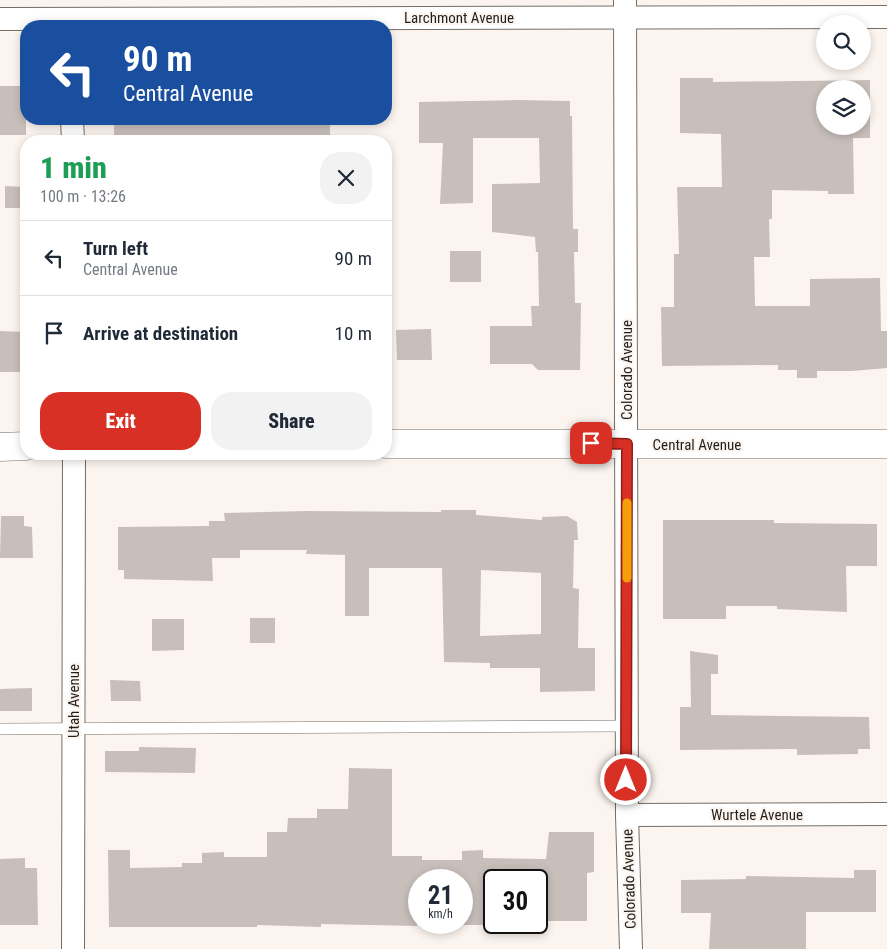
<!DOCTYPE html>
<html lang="en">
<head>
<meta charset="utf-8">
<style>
  :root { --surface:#fff; --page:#f2f2f3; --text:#1f2937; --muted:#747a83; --line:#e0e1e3; --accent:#d93025 }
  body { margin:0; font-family:"Roboto Condensed",sans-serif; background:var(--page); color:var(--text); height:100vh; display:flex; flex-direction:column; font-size:19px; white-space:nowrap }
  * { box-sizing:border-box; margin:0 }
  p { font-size:16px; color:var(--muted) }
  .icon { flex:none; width:28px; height:28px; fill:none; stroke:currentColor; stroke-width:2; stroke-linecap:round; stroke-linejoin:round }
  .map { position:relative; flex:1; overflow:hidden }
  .panel { position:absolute; left:20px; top:135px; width:372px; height:325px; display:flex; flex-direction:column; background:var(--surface); border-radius:20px; box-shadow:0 2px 8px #0003 }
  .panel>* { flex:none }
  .hud { position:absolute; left:20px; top:20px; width:372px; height:105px; border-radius:20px; box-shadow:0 2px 8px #0003; background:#1a4fa0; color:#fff; overflow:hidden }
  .buttons { position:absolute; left:816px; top:15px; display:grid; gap:10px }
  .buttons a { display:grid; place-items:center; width:55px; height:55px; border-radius:50%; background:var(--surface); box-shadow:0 2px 8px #0003; font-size:25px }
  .speed { position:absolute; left:408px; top:869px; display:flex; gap:10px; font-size:25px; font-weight:700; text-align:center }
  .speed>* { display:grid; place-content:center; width:65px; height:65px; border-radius:50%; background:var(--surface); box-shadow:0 2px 8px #0003; line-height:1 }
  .speed small { font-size:12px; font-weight:400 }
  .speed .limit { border:2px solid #111; border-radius:8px; background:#fff; color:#111 }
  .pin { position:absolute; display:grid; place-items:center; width:42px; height:42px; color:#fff; margin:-21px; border-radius:10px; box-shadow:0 2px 8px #0006 }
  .me { position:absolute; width:55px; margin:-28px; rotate:0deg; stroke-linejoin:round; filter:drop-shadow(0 0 4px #0008) }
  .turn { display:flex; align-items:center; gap:18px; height:105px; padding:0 20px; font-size:22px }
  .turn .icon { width:65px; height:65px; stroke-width:2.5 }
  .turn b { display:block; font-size:35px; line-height:42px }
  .round { display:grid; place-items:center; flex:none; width:52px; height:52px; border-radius:20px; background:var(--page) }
  .head { display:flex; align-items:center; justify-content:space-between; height:85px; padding:0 20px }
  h1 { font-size:30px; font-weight:800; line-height:38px; color:#1e9e55 }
  .button { display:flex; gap:10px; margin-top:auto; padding:10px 20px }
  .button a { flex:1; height:58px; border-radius:20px; background:var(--accent); color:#fff; font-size:20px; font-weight:800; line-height:58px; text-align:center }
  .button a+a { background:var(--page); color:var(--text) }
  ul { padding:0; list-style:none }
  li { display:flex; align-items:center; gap:15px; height:75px; padding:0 20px; border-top:1px solid var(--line) }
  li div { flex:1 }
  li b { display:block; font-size:19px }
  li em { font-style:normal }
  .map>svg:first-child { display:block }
  .building { fill:#c8bfbb; fill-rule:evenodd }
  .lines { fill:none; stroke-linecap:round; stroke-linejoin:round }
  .lane-casing { stroke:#746e68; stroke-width:12 }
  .street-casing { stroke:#746e68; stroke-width:24 }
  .secondary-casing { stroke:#746e68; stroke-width:29 }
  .lane { stroke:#fff; stroke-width:11 }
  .street { stroke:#fff; stroke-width:22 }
  .secondary { stroke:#fff; stroke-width:28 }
  .route-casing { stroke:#8d1f18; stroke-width:12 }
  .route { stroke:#d93025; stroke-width:9 }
  .slow { stroke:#f59e0b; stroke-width:9 }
  .labels { text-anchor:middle; stroke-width:4.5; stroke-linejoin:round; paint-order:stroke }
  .street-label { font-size:15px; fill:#221f1d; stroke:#fcf5ef }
</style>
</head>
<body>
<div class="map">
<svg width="887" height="949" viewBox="0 0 887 949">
  <rect width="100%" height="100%" fill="#fcf5ef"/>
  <g class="building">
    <path d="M680 78H713V82L870 80V138H853L854 194H828V191L772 190V219H769L770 257H754L755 306H810V279L880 278 881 331H887V368L852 371H817V378H797V370H778V365L662 366 661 307H674V254H679L677 187H722L721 134 680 133ZM825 89H862V126H825Z"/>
    <rect x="0" y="86" width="26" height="49"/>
    <path d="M519 100 570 101V116H572L573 229H578V252H574L575 303H581L580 370H538L532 364H490V326H532L531 306H539L538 252H536L535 237 492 232V184L540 183 539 138H473V203L440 204 443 143H419V102Z"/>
    <path d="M114 119H330V139L114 141Z"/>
    <path d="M5 186 26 187V208H5Z"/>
    <rect x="450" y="251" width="31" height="31"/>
    <path d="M431 329 432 360H397L396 330Z"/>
    <path d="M0 331 26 332 24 372H0Z"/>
    <path d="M441 510H476V515L542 520V517L567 516 577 522 578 540H574L573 588 579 589 578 648H595V691L540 692V668H490V663L444 662 442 568H369V616H345V555L306 554 307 550H240V558H212L213 581 124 579V570H118V527L209 526V521H225L224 513 306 511 441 512ZM481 570 541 573V634L480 636Z"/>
    <path d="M1 516H24V526L32 527 33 558H0Z"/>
    <path d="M663 520H774V523L877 524V566H846L847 612 777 609V606H726V619H663Z"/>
    <rect x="250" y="618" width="25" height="25"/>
    <path d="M152 619H184V650L152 651Z"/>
    <path d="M690 651 718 655V674H711V715L869 717 870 749H858V754L797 755V749L680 750V707H691Z"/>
    <path d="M110 680 140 681 141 701H111Z"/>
    <path d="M32 688V711H0V689Z"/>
    <path d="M139 747 196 748 195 773 105 772V751H139Z"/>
    <path d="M349 768 392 769V856H422V860H462V851L483 850V858L546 859 549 832H594V872L587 873V921H536V880H483V925H463L462 880H417V926L321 924V927L257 925V927H109L108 850H130V868L182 867V863H202V853L224 852V857H267V832H287L288 818H317V809H348Z"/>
    <path d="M25 858V868H37L38 925H0V859Z"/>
    <path d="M854 870H876V912H806V949H709L711 913H681V880L746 879V876L854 878Z"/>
  </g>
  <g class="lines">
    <defs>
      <path id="lane" d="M0 729 626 726"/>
      <g id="street">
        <path d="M625 0 627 815 631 949"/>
        <path d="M0 19 887 17"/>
        <path d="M72 119 73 141"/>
        <path d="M627 815 887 814"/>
        <path d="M73 949 74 454"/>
      </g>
      <g id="secondary">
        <path d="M386 444H887"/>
        <path d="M0 447 26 446"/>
      </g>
    </defs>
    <use href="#lane" class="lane-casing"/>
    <use href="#street" class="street-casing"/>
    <use href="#secondary" class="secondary-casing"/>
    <use href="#lane" class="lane"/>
    <use href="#street" class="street"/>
    <use href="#secondary" class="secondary"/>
  </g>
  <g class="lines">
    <defs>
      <path id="route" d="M591 443 627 444 626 780"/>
    </defs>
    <use href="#route" class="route-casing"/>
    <use href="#route" class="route"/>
    <path class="slow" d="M627 578V503"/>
  </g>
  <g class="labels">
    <g class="street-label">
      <text x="459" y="23">Larchmont Avenue</text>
      <text transform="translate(627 370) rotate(-90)" y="5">Colorado Avenue</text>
      <text x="697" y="450">Central Avenue</text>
      <text transform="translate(74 701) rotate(-90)" y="5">Utah Avenue</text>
      <text x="757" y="820">Wurtele Avenue</text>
      <text transform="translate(629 879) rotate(-92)" y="5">Colorado Avenue</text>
    </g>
  </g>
</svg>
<div class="buttons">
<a><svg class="icon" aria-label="search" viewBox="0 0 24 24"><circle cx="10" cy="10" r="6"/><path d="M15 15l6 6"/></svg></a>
<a><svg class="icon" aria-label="layers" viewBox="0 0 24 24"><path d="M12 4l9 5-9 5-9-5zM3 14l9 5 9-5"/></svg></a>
</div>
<div class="speed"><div>21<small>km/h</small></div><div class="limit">30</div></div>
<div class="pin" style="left:591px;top:443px;background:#d93025"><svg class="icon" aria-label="arrive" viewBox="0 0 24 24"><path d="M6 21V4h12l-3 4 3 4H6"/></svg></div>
<svg class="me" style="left:626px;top:780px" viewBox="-20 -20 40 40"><circle r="17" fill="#d93025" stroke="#fff" stroke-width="3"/><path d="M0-11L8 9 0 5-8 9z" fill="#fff"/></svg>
<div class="hud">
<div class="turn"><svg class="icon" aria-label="left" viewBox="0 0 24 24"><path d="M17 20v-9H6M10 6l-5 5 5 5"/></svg><div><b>90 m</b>Central Avenue</div></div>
</div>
<section class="panel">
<div class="head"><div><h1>1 min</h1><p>100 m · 13:26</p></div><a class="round"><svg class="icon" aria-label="close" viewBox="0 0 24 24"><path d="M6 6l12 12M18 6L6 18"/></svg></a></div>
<ul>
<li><svg class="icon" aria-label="left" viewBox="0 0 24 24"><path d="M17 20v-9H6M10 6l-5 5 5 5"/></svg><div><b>Turn left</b><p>Central Avenue</p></div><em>90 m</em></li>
<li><svg class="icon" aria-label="arrive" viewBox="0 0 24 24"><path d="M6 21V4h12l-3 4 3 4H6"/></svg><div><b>Arrive at destination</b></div><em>10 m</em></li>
</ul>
<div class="button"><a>Exit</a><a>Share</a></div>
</section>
</div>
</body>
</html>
